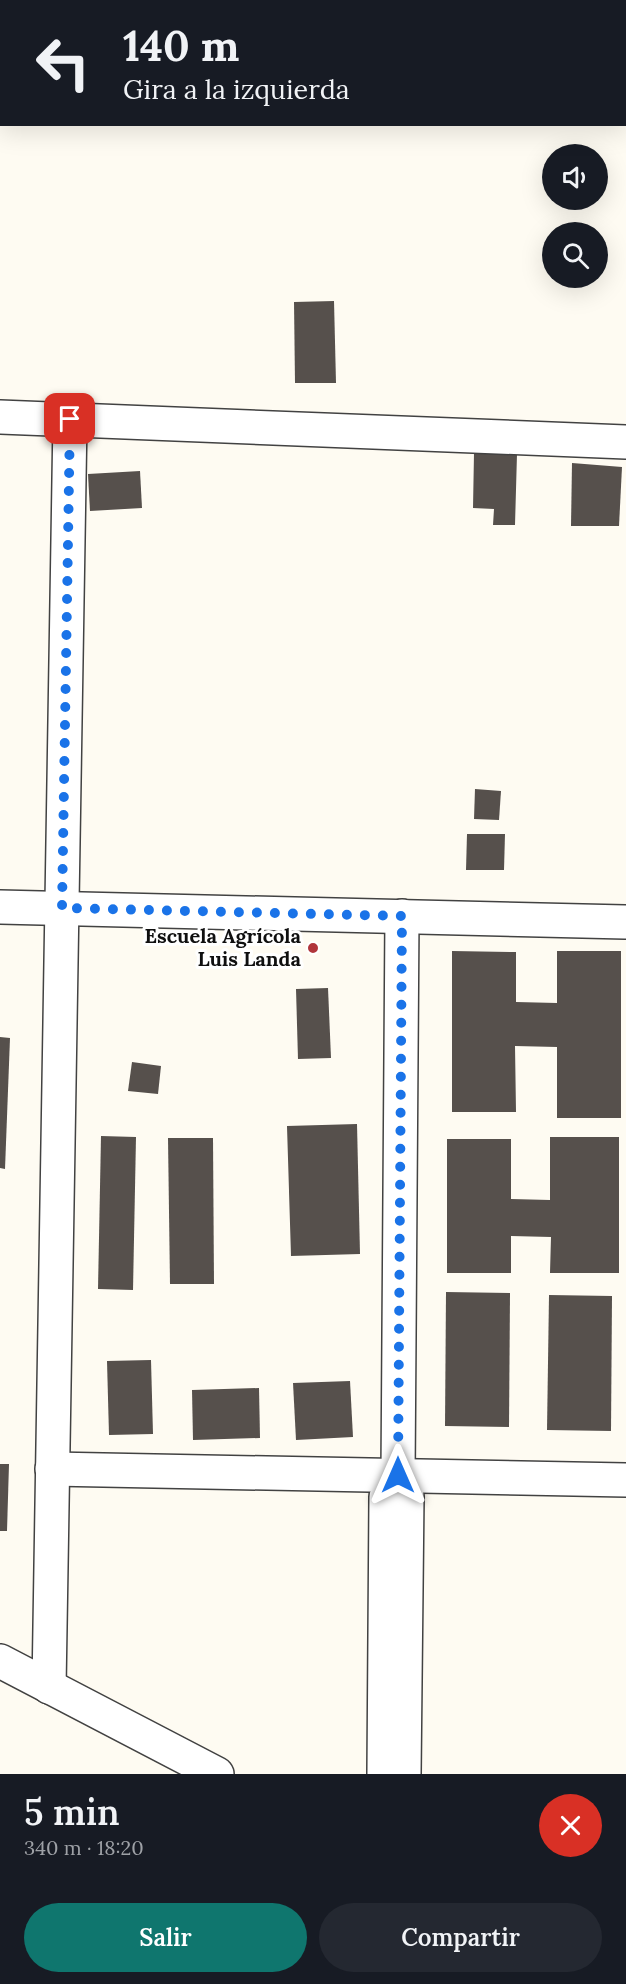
<!DOCTYPE html>
<html lang="es">
<head>
<meta charset="utf-8">
<style>
  :root { --surface:#171b24; --page:#242831; --text:#f1f3f6; --muted:#9ea1a6; --accent:#0f766e }
  body { margin:0; font-family:Lora,serif; background:var(--page); color:var(--text); height:100vh; display:flex; flex-direction:column; font-size:22px; white-space:nowrap }
  * { box-sizing:border-box; margin:0 }
  p { font-size:20px; color:var(--muted) }
  .icon { flex:none; width:33px; height:33px; fill:none; stroke:currentColor; stroke-width:2; stroke-linecap:round; stroke-linejoin:round }
  .map { position:relative; height:1774px; overflow:hidden }
  .panel { display:flex; flex-direction:column; background:var(--surface); flex:1 }
  .panel>* { flex:none }
  .hud { position:absolute; left:0px; top:0px; width:627px; height:126px; box-shadow:0 6px 24px #0002; background:#171b24; color:var(--text); overflow:hidden }
  .tools { position:absolute; left:542px; top:144px; display:grid; gap:12px }
  .tools a { display:grid; place-items:center; width:66px; height:66px; border-radius:50%; background:var(--surface); box-shadow:0 6px 24px #0002; font-size:30px }
  .pin { position:absolute; display:grid; place-items:center; width:51px; height:51px; color:#fff; margin:-26px; border-radius:12px; box-shadow:0 3px 9px #0006 }
  .me { position:absolute; width:66px; margin:-33px; rotate:0deg; stroke-linejoin:round; filter:drop-shadow(0 0 4px #0008) }
  .turn { display:flex; align-items:center; gap:21px; height:126px; padding:0 24px; font-size:27px }
  .turn .icon { width:78px; height:78px; stroke-width:2.5 }
  .turn b { display:block; font-size:42px; line-height:51px }
  .round { display:grid; place-items:center; flex:none; width:63px; height:63px; border-radius:32px; background:var(--page) }
  .overview { display:flex; align-items:center; justify-content:space-between; height:102px; padding:0 24px }
  h1 { font-size:36px; font-weight:600; line-height:45px }
  .action { display:flex; gap:12px; margin-top:auto; padding:12px 24px }
  .action a { flex:1; height:69px; border-radius:36px; background:var(--accent); color:#fff; font-size:24px; font-weight:600; line-height:69px; text-align:center }
  .action a+a { background:var(--page); color:var(--text) }
  .map>svg:first-child { display:block }
  .building { fill:#56504c }
  .lines { fill:none; stroke-linecap:round; stroke-linejoin:round }
  .minor-casing { stroke:#424242; stroke-width:36 }
  .minor { stroke:#fff; stroke-width:33 }
  .route { stroke:#1a73e8; stroke-width:10; stroke-dasharray:0 18 }
  .poi-dot { fill:#b0353b; stroke:#fff; stroke-width:2 }
  .labels { text-anchor:middle; stroke-width:6; stroke-linejoin:round; paint-order:stroke }
  .poi-label { font-size:20px; font-weight:bold; fill:#0f0f0f; stroke:#fff; text-anchor:end }
</style>
</head>
<body>
<div class="map">
<svg width="626" height="1774" viewBox="0 0 626 1774">
  <rect width="100%" height="100%" fill="#fefbf2"/>
  <g class="building">
    <path d="M334 301 336 383H295L294 302Z"/>
    <path d="M474 453 517 454 515 525H493L494 509 473 508Z"/>
    <path d="M572 463 622 467 619 526H571Z"/>
    <path d="M140 471 142 508 90 511 88 474Z"/>
    <path d="M475 789 501 791 499 820 474 819Z"/>
    <path d="M467 834H505L504 870H466Z"/>
    <path d="M452 951 516 952V1002L557 1003V951H621V1118H557V1047L515 1046 516 1112H452Z"/>
    <path d="M328 988 331 1058 298 1059 296 989Z"/>
    <path d="M0 1037 10 1038 5 1169 0 1168Z"/>
    <path d="M132 1062 161 1066 158 1094 128 1091Z"/>
    <path d="M357 1124 360 1254 291 1256 287 1126Z"/>
    <path d="M101 1136 136 1137 133 1290 98 1289Z"/>
    <path d="M550 1137H619V1273H550L551 1237 511 1236V1273H447V1139H511V1199L550 1200Z"/>
    <path d="M168 1138H213L214 1284H170Z"/>
    <path d="M446 1292 510 1293 509 1427 445 1426Z"/>
    <path d="M549 1295 612 1296 611 1431 547 1430Z"/>
    <path d="M151 1360 153 1434 109 1435 107 1361Z"/>
    <path d="M350 1381 353 1437 296 1440 293 1383Z"/>
    <path d="M259 1388 260 1438 193 1440 192 1390Z"/>
    <path d="M0 1464H9L7 1531H0Z"/>
  </g>
  <g class="lines">
    <defs>
      <g id="minor">
        <path d="M0 417 626 442"/>
        <path d="M0 907 625 922"/>
        <path d="M52 1469 626 1480"/>
        <path d="M398 1475 402 916"/>
        <path d="M0 1661 217 1774"/>
        <path d="M49 1687 70 419"/>
        <path d="M384 1774 386 1497 398 1475 407 1496 404 1774"/>
      </g>
    </defs>
    <use href="#minor" class="minor-casing"/>
    <use href="#minor" class="minor"/>
  </g>
  <g class="lines">
    <path class="route" d="M70 419 62 908 402 916 398 1475"/>
  </g>
  <circle class="poi-dot" cx="313" cy="948" r="6"/>
  <g class="labels">
    <g class="poi-label">
      <text x="301" y="943">Escuela Agrícola<tspan x="301" dy="23">Luis Landa</tspan></text>
    </g>
  </g>
</svg>
<div class="tools">
<a><svg class="icon" aria-label="sound" viewBox="0 0 24 24"><path d="M4 9h4l5-4v14l-5-4H4zM17 9q2 3 0 6"/></svg></a>
<a><svg class="icon" aria-label="search" viewBox="0 0 24 24"><circle cx="10" cy="10" r="6"/><path d="M15 15l6 6"/></svg></a>
</div>
<div class="pin" style="left:70px;top:419px;background:#d93025"><svg class="icon" aria-label="arrive" viewBox="0 0 24 24"><path d="M6 21V4h12l-3 4 3 4H6"/></svg></div>
<svg class="me" style="left:398px;top:1475px" viewBox="-20 -20 40 40"><path d="M0-17L14 15 0 8-14 15z" fill="#1a73e8" stroke="#fff" stroke-width="4"/></svg>
<div class="hud">
<div class="turn"><svg class="icon" aria-label="left" viewBox="0 0 24 24"><path d="M17 20v-9H6M10 6l-5 5 5 5"/></svg><div><b>140 m</b>Gira a la izquierda</div></div>
</div>
</div>
<section class="panel">
<div class="overview"><div><h1>5 min</h1><p>340 m · 18:20</p></div><a class="round" style="background:#d93025;color:#fff"><svg class="icon" aria-label="close" viewBox="0 0 24 24"><path d="M6 6l12 12M18 6L6 18"/></svg></a></div>
<div class="action"><a>Salir</a><a>Compartir</a></div>
</section>
</body>
</html>
